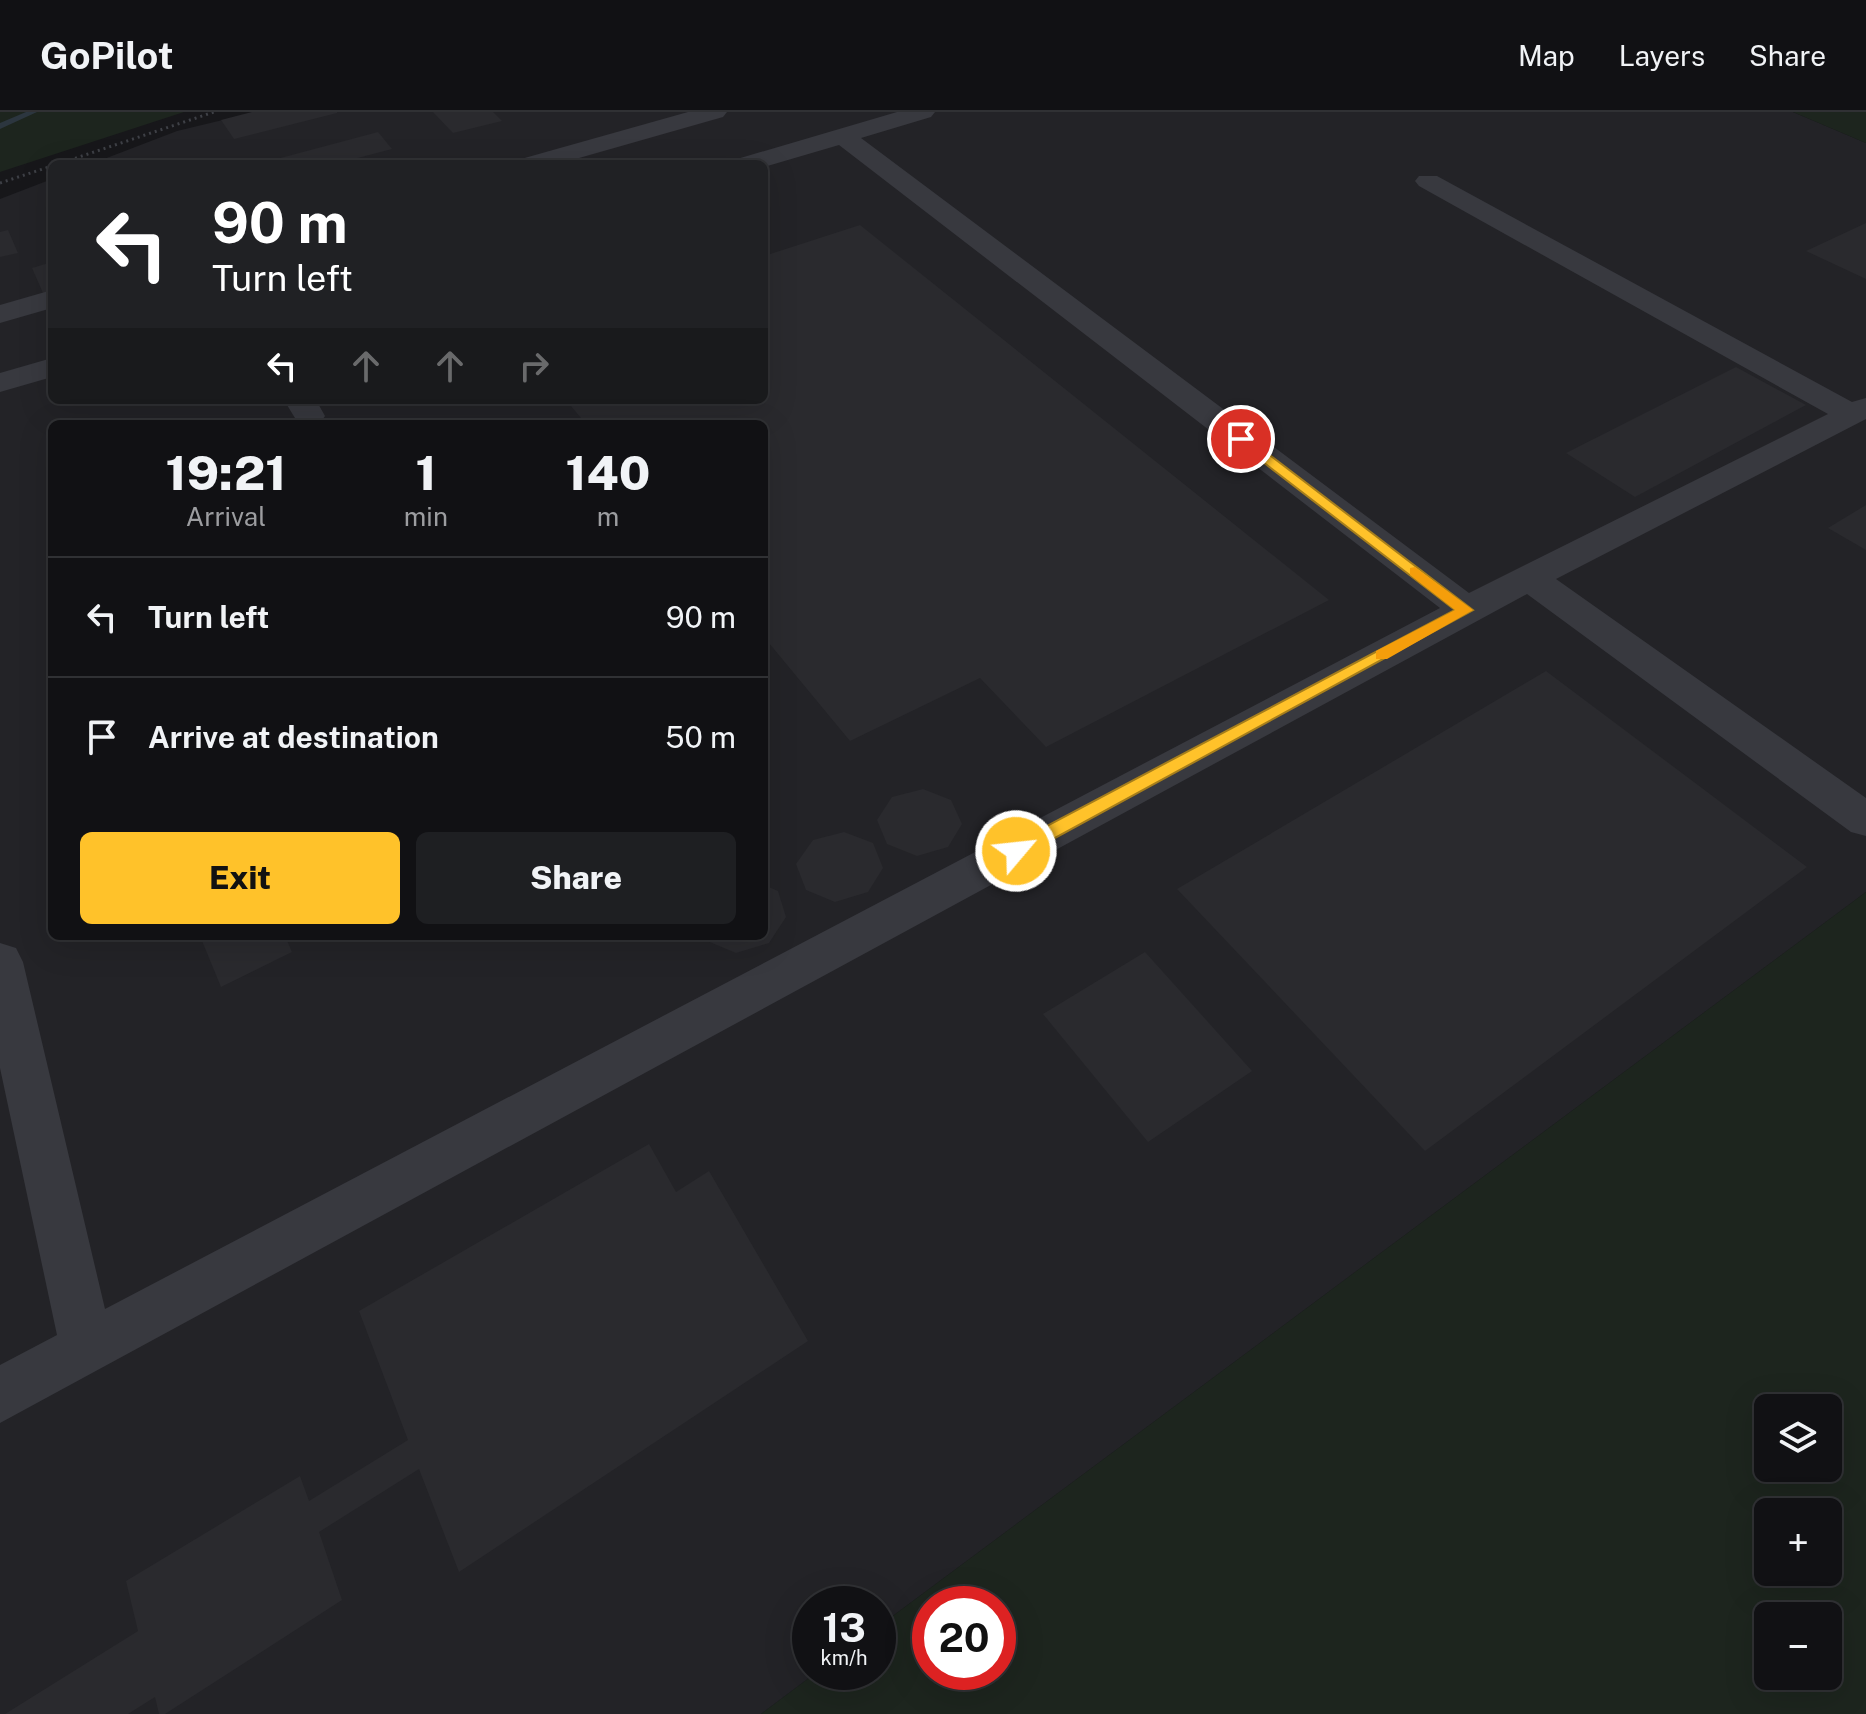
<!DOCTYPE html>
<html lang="en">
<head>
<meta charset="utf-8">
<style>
  :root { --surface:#111114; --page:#1e1f22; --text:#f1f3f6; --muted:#9c9da0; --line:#303134; --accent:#ffc22a }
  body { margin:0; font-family:"Public Sans",sans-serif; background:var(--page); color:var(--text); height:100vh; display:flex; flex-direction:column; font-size:30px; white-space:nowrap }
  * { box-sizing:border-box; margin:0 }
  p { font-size:26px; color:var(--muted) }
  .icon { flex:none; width:44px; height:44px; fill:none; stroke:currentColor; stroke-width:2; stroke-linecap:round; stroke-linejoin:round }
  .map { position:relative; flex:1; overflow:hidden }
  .panel { position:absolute; left:48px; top:308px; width:720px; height:520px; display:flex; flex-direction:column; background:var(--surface); border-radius:12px; box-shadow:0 8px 32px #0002,0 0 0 2px var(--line) }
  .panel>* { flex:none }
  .banner { position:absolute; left:48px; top:48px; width:720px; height:244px; border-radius:12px; box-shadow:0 8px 32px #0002,0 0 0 2px var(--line); background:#202124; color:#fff; overflow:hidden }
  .fabs { position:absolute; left:1754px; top:1282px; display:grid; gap:16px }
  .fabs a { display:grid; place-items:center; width:88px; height:88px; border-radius:12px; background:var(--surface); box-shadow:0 8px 32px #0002,0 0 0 2px var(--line); font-size:40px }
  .speed { position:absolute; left:792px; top:1474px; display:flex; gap:16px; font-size:40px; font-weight:700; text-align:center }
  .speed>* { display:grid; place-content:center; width:104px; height:104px; border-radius:50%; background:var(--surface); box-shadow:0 8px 32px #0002,0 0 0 2px var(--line); line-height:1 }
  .speed small { font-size:20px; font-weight:400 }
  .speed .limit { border:12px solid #d22; background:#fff; color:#111 }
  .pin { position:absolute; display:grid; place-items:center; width:68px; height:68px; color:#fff; margin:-34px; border:4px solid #fff; border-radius:50%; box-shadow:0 2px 8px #0007 }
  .me { position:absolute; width:88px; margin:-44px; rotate:62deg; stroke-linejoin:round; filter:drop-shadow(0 0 6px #0008) }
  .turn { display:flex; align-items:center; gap:28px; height:168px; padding:0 32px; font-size:36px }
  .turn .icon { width:104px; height:104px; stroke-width:2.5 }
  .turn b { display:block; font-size:56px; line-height:68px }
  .lanes { display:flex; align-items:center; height:76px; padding:0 32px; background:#0003; justify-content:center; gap:40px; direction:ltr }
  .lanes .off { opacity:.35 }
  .eta { display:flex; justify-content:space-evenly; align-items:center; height:136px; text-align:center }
  .eta b { font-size:48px; font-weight:800; line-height:56px }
  .primary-button { display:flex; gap:16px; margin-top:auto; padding:16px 32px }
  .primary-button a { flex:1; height:92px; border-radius:12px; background:var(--accent); color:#111; font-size:32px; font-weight:800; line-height:92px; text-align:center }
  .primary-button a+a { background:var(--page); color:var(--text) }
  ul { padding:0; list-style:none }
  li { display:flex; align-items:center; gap:24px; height:120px; padding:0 32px; border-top:2px solid var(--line) }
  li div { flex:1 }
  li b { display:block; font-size:30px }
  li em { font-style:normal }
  header { display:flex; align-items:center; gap:48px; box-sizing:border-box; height:112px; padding:0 40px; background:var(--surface); border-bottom:2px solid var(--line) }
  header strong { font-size:38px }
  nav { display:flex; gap:44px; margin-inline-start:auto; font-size:28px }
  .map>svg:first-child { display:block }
  .built { fill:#232327; fill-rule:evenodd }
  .green { fill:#1d251e; fill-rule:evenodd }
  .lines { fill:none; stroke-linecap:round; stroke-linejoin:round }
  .stream { fill:#2c363f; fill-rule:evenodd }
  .building { fill:#2a2a2e }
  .path { stroke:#3e4046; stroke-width:3; stroke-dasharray:2 4; stroke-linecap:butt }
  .minor { fill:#38393f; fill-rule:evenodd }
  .route { fill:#ffc22a; stroke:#a67e1b; stroke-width:2 }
  .slow { fill:#f59e0b }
</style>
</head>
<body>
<header>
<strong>GoPilot</strong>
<nav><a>Map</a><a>Layers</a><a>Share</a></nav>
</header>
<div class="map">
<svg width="1866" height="1602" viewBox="0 0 1866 1602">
  <rect width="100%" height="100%" fill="#17171a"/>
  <path class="built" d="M256 0H1793L1866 31V780L878 1515V1492H810V1560H817L761 1602H0V87L52 67V288H764V52H91L177 19ZM52 312H764V824H52Z"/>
  <g class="green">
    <path d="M0 0H184L0 60Z"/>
    <path d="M1793 0H1866V31Z"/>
    <path d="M1866 780V1602H761L817 1560H878V1515ZM1768 1296H1828V1356H1768ZM1768 1400H1828V1460H1768ZM930 1492H998V1560H930ZM1768 1504H1828V1564H1768Z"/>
  </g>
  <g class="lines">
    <path class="stream" d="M26 0H37L0 17V11Z"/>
  </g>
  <g class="building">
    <path d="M252 0H337V1L234 27 221 8Z"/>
    <path d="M433 0H493L502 9 453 21Z"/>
    <path d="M378 20 392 37 335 52H258Z"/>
    <path d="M1866 111V167L1806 139Z"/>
    <path d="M860 113 1329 488 1046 635 980 566 850 629 764 525V312H586L566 288H764V144Z"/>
    <path d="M8 118 18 141 0 145V120Z"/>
    <path d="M52 150V178L43 181 32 156Z"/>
    <path d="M1736 255 1806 293 1635 385 1566 341Z"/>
    <path d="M1866 393V438L1828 416Z"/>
    <path d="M1546 559 1807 755 1425 1039 1177 777Z"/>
    <path d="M923 677 951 688 962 712 948 735 917 744 887 732 877 708 892 685Z"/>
    <path d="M844 720 873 731 883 756 868 780 835 790 806 778 796 752 813 728Z"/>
    <path d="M764 773 778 779 786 805 769 831 736 841 705 828 704 824H764Z"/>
    <path d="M200 824H285L292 840 221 875Z"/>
    <path d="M1145 840 1252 959 1148 1030 1043 902Z"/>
    <path d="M649 1032 676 1080 709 1059 808 1229 459 1460 419 1357 319 1420 342 1488 165 1602H159L155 1585 128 1602H5L138 1519 126 1469 300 1364 309 1389 408 1328 359 1199Z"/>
  </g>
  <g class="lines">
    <g class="path">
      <path d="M58 52 214 0"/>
      <path d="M0 71 52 54"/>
    </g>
    <g class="minor">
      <path d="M688 0H727L723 5 558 52H517L521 47Z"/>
      <path d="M897 0H935L931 5 861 26 1469 481 1828 302 1419 74 1415 69 1419 64H1437L1852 290 1866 286V307L1556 467 1866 686V724L1851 720 1527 482 0 1311V1253L57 1223 0 956V831L16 836 23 850 105 1197 1440 496 839 33 764 55V52H733L737 47Z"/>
      <path d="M52 178V196L0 211V193Z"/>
      <path d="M52 246V265L0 280V261Z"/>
      <path d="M284 288H316L325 304 320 311H298Z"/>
    </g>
  </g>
  <path class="route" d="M1237 325H1246L1473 498 1022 744H1009L1007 739 1009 734 1455 498 1237 330Z"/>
  <path class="slow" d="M1415 455 1473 498 1387 547H1376V539L1455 498 1410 463V456Z"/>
</svg>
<div class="fabs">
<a><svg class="icon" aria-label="layers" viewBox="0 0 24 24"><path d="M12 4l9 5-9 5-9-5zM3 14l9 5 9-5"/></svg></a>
<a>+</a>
<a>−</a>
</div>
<div class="speed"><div>13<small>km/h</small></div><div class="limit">20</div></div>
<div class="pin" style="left:1241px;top:327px;background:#d93025"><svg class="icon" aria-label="arrive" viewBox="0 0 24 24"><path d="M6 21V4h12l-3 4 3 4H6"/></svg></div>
<svg class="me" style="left:1016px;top:739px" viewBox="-20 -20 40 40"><circle r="17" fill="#ffc22a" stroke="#fff" stroke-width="3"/><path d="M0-11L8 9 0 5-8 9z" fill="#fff"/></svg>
<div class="banner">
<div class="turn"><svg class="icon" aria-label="left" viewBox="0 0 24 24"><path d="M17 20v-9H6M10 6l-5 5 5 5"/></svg><div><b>90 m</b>Turn left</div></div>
<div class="lanes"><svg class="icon" aria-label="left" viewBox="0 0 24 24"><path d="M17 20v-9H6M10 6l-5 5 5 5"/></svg><svg class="icon off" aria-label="ahead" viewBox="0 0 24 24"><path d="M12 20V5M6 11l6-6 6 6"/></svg><svg class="icon off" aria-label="ahead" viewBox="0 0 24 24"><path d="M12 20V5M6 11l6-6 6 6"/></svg><svg class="icon off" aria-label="right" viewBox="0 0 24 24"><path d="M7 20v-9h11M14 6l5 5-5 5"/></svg></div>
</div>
<section class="panel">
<div class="eta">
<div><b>19:21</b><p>Arrival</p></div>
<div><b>1</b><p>min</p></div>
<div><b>140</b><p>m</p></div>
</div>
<ul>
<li><svg class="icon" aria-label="left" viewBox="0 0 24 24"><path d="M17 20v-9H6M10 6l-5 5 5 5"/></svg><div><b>Turn left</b></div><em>90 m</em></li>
<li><svg class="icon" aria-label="arrive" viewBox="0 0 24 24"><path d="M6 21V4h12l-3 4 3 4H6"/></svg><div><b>Arrive at destination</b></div><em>50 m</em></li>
</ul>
<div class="primary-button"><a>Exit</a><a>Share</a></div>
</section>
</div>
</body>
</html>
